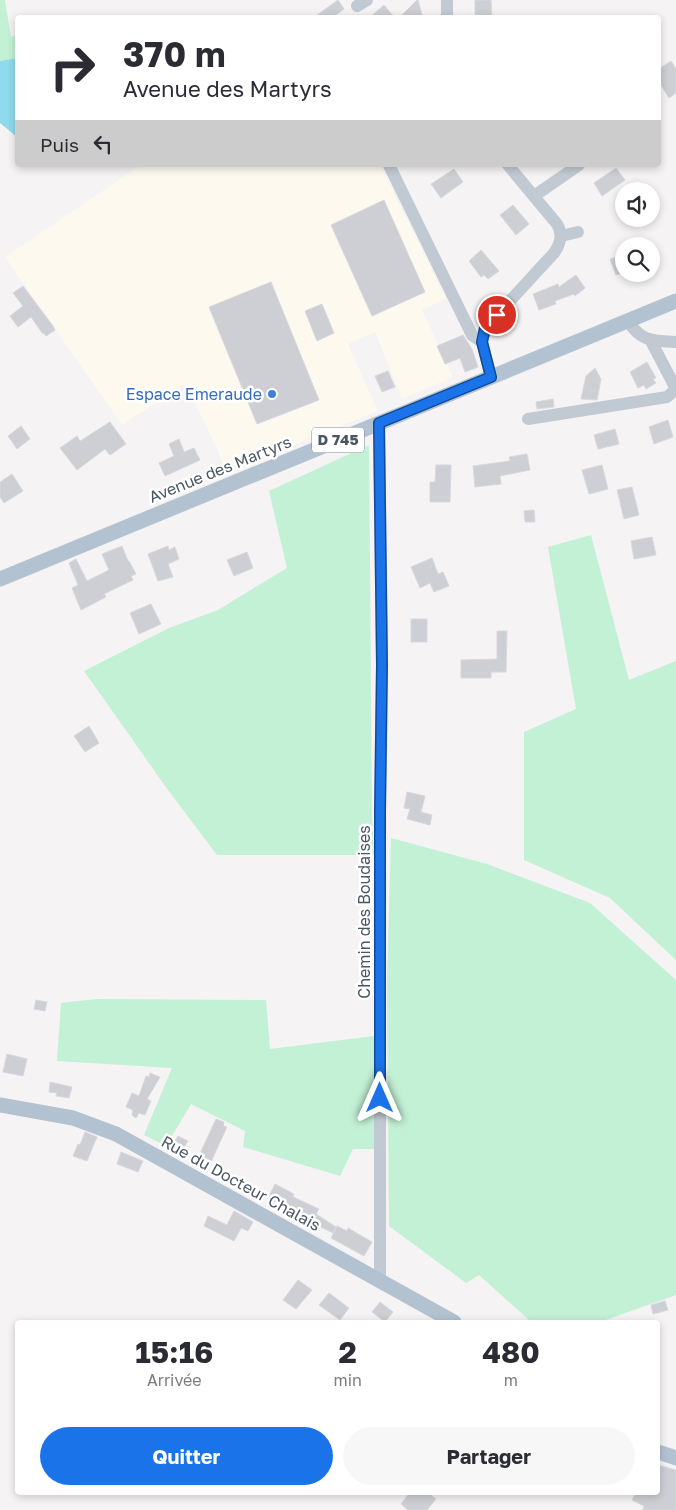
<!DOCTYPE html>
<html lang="fr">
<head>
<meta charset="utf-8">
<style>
  :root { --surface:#fff; --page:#f7f7f7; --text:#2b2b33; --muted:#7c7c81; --accent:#1a73e8 }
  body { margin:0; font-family:"Golos Text",sans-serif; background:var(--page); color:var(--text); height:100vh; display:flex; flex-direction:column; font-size:19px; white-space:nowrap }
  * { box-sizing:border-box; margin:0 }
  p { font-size:16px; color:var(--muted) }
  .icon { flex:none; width:28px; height:28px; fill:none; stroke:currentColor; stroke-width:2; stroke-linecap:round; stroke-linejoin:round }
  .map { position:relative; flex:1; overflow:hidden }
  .drawer { position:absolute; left:15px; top:1320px; width:645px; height:175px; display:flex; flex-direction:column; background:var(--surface); border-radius:5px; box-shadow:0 2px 8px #0003 }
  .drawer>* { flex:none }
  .top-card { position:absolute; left:15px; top:15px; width:646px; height:152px; border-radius:5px; box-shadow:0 2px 8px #0003; background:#fff; color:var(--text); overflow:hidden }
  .tools { position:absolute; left:615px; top:182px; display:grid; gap:10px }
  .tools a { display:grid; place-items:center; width:45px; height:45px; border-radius:50%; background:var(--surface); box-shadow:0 2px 8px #0003; font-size:25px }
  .pin { position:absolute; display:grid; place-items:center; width:42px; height:42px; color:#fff; margin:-21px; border:2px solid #fff; border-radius:50%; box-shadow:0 1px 5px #0007 }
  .me { position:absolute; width:55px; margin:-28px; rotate:0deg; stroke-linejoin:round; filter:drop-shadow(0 0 4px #0008) }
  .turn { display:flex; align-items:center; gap:18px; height:105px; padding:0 25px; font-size:22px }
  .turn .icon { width:65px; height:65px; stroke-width:2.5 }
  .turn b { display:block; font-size:35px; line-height:42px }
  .then { display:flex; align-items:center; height:48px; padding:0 25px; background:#0003; gap:10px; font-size:19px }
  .eta { display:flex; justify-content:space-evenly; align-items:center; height:85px; text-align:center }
  .eta b { font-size:30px; font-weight:700; line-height:35px }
  .action { display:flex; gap:10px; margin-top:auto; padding:10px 25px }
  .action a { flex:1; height:58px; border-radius:30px; background:var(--accent); color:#fff; font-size:20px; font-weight:700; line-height:58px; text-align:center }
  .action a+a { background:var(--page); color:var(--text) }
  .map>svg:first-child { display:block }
  .commercial { fill:#fdf9ef }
  .green { fill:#c3f1d5 }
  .water { fill:#90daee }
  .building { fill:#cdcfd5; stroke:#d7d9de }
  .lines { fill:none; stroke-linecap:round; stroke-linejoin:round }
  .minor { stroke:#c1cad2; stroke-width:12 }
  .major { stroke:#b3c2d1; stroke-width:15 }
  .route-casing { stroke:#114b97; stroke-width:12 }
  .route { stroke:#1a73e8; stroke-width:9 }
  .shop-dot { fill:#3f7fe0; stroke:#fff; stroke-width:2 }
  .labels { text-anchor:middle; stroke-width:5; stroke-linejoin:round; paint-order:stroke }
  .shield { fill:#fff; stroke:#808990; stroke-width:1 }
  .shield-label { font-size:15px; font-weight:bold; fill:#4a5661 }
  .shop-label { font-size:16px; fill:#366cbe; stroke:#fff; text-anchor:end }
  .street-label { font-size:16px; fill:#4a5661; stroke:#fff }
</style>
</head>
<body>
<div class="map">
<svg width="676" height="1510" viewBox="0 0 676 1510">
  <rect width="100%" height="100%" fill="#f5f3f3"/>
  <path class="commercial" d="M141 165H380L446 299 422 310 453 377 402 399 375 332 348 344 378 411 227 471 186 383 122 425 5 257Z"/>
  <g class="green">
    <path d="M0 0H5L11 37 17 35V58L0 61Z"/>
    <path d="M369 445 372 817 374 855H217L168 790 84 671 169 628 218 610 287 568 269 491Z"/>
    <path d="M591 535 629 680 676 661V960L610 898 524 860V732L576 709 548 547Z"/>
    <path d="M391 838 487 864 590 903 676 980V1295L600 1322H527L529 1320 479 1275 466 1283 389 1226 387 982Z"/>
    <path d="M96 999 266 1000 270 1049 374 1036 375 1149H353L340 1176 243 1147 245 1131 191 1104 166 1146 144 1135 172 1068 57 1061 61 1003Z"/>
  </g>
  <path class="water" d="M17 58 18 136 17 137 0 123V61Z"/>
  <g class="building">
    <path d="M338 0 344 9 332 18H313Z"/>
    <path d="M417 0H418L423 18H399Z"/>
    <path d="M475 0H491L492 18H475Z"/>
    <path d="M384 5 395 18H369Z"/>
    <path d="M671 61 676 69V93L669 98 659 82V69Z"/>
    <path d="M616 168 625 180 602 196 594 183Z"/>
    <path d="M454 169 463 182 441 198 431 184Z"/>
    <path d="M384 200 425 292 372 316 331 225Z"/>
    <path d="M513 205 529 224 516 235 500 215Z"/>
    <path d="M481 250 499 271 488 279 484 275 481 277 469 261Z"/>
    <path d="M624 254V272L616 275 610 259Z"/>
    <path d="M576 275 585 288 575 296 574 294 555 301 556 304 539 310 533 294 558 284 559 287Z"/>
    <path d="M271 282 319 400 257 424 209 307Z"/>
    <path d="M23 286 53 326 55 330 46 336 44 333 43 334 31 317 18 327 10 316 23 306 13 293Z"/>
    <path d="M322 304 334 333 317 341 305 311Z"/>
    <path d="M463 335 472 349 478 367 465 372 460 358 445 364 437 346Z"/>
    <path d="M647 362 656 378 653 379 656 383 646 389 644 385 638 388 630 372Z"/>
    <path d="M595 368 601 379 597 400 581 399 586 376Z"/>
    <path d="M388 371 395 387 382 392 375 376Z"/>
    <path d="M553 399 554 407 537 409 536 402Z"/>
    <path d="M668 420 673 437 654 444 649 427Z"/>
    <path d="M110 422 126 444 110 455 105 449 77 470 60 448 77 436 80 441Z"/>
    <path d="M21 426 30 439 17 449 8 436Z"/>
    <path d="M615 429 619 444 598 449 594 435Z"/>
    <path d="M179 439 184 452 194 448 200 460 165 476 159 463 174 456 169 444Z"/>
    <path d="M527 454 530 470 500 476 501 484 475 487 473 466 510 461 509 457Z"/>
    <path d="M436 465H451L450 502H430V482H435Z"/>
    <path d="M602 465 608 489 589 494 582 470Z"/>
    <path d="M12 474 23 491 4 503 0 497V482Z"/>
    <path d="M632 487 639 515 624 519 617 490Z"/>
    <path d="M534 510 535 522H525L524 511Z"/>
    <path d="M652 537 656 555 634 559 631 541Z"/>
    <path d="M122 546 128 561H129L136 574 131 576 133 580 104 594 106 597 81 610 72 588 78 585 69 563 76 559 87 581 109 570 102 554Z"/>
    <path d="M168 546 169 550 175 547 179 559 168 564 173 577 158 581 148 554Z"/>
    <path d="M247 552 253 568 234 576 227 560Z"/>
    <path d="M432 558 438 574 443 572 449 586 434 592 430 583 420 588 411 567Z"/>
    <path d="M151 604 161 624 139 634 130 613Z"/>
    <rect x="411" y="619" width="16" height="23"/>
    <path d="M497 631H507L506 672H491V678H461V660L497 659Z"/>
    <path d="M89 726 99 743 85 752 74 736Z"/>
    <path d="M407 792 425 796 421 812 432 815 430 825 407 819 410 809 404 808Z"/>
    <path d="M36 1000 47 1002 45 1011 34 1009Z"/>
    <path d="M7 1054 27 1059 23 1076 3 1072Z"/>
    <path d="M150 1073 160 1077 147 1099 151 1101 145 1115 139 1113 136 1118 132 1115 133 1110 126 1107 132 1093 139 1096 146 1076 149 1077Z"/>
    <path d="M50 1082 72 1087 69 1098 56 1096 57 1093 49 1092Z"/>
    <path d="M216 1119 224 1122 223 1126 227 1127 209 1166 197 1160Z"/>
    <path d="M85 1132 97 1137 87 1161 73 1156 78 1144 80 1145Z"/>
    <path d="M178 1136 188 1141 179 1156 170 1151Z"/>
    <path d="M121 1152 143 1161 138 1172 117 1164Z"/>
    <path d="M275 1184 294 1194 293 1197 319 1209 316 1214 336 1227 333 1233 270 1202 272 1200 268 1198Z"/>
    <path d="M234 1211 253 1222 248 1231 241 1228 234 1241 204 1226 208 1216 227 1225Z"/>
    <path d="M337 1226 347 1231 348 1228 372 1242 364 1256 331 1238Z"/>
    <path d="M298 1280 312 1290 296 1309 283 1300Z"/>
    <path d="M329 1293 349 1308 340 1320 319 1305Z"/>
    <path d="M665 1301 668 1310 653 1314 651 1305Z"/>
    <path d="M380 1302 393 1312 385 1322 372 1312Z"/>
    <path d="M658 1465 676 1470V1510H643L644 1506 632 1500 636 1492H658Z"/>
    <path d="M410 1492H427L436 1499 427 1510H408L401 1504Z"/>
  </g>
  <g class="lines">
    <g class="minor">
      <path d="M447 0V18"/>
      <path d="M357 6 367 0"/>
      <path d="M389 165 472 335 482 342"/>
      <path d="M534 196 579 165"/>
      <path d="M561 236 578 232"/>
      <path d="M628 321C641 342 654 341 676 342"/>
      <path d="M491 377 482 342 485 328 554 253C561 243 563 234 557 224L508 165"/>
      <path d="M528 419 667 397 676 389 651 341"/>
      <path d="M379 423 382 665 380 812V1281"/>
    </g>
    <g class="major">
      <path d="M0 579 676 301"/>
      <path d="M0 1105 73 1118 116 1134 454 1322"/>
      <path d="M658 1452 676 1458"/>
    </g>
  </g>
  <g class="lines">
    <defs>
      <path id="route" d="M380 1098V812L382 665 379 423 491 377 482 342 485 328 497 315"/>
    </defs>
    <use href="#route" class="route-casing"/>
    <use href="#route" class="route"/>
  </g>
  <circle class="shop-dot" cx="272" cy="394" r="5"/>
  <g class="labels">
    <rect class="shield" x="312" y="427.5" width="52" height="25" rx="4"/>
    <g class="shield-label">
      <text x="338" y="445">D 745</text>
    </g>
    <g class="shop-label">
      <text x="262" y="400">Espace Emeraude</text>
    </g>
    <g class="street-label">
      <text transform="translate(220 469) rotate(-22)" y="6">Avenue des Martyrs</text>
      <text transform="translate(364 912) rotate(-90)" y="6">Chemin des Boudaises</text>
      <text transform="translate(241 1183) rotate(29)" y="6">Rue du Docteur Chalais</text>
    </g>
  </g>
</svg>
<div class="tools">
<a><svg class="icon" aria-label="sound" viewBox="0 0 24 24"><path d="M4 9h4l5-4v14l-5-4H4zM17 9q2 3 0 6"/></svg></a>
<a><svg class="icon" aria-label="search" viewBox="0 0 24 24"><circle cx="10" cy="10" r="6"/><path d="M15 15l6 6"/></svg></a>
</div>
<div class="pin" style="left:497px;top:315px;background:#d93025"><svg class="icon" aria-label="arrive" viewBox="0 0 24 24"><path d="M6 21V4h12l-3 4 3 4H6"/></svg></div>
<svg class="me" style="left:380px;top:1098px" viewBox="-20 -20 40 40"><path d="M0-17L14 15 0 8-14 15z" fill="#1a73e8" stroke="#fff" stroke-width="4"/></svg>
<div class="top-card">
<div class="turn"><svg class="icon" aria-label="right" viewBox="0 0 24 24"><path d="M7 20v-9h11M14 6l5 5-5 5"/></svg><div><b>370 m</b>Avenue des Martyrs</div></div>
<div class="then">Puis<svg class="icon" aria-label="left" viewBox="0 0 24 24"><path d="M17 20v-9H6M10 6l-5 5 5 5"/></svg></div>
</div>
<section class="drawer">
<div class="eta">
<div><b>15:16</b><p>Arrivée</p></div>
<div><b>2</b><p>min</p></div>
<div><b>480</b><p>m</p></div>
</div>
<div class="action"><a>Quitter</a><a>Partager</a></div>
</section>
</div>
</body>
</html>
